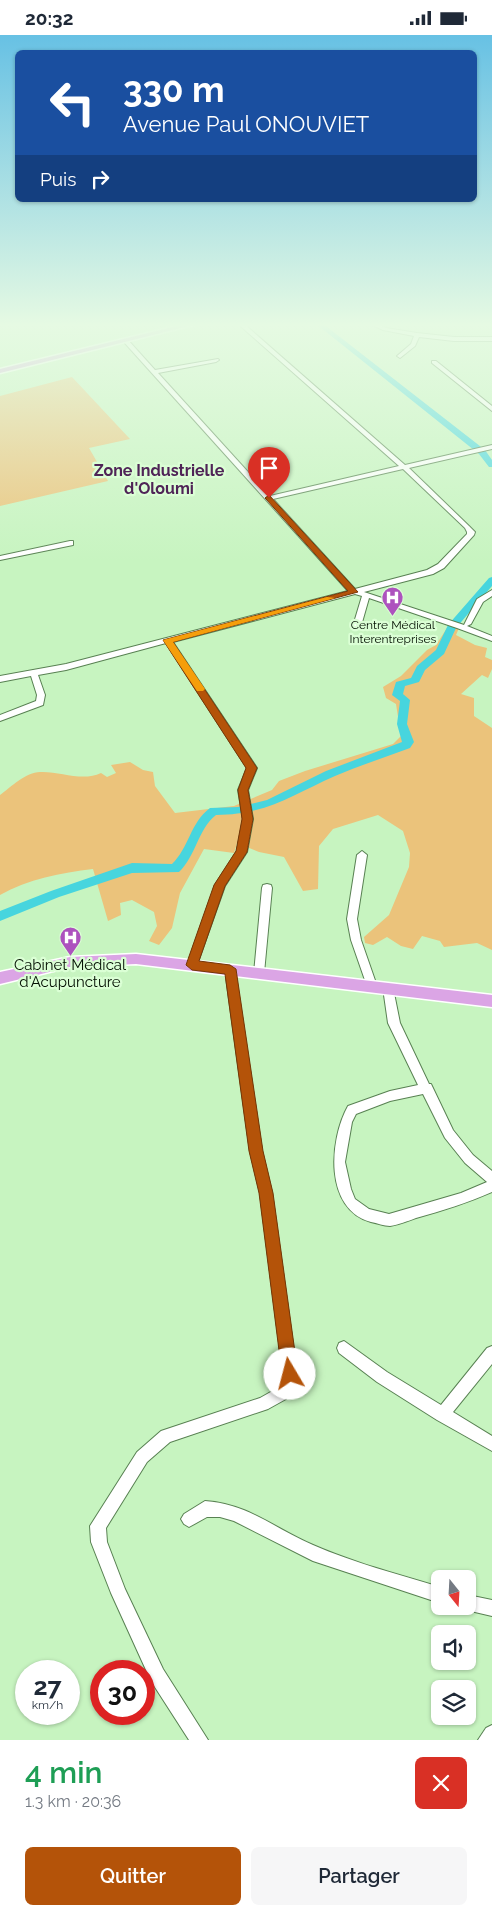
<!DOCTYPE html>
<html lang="fr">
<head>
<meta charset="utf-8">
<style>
  :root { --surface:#fff; --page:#f6f6f7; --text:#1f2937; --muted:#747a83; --accent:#b45309 }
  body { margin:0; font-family:Raleway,sans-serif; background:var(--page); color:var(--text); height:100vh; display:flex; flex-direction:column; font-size:19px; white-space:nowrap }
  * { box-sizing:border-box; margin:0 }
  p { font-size:16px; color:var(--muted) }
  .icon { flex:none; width:28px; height:28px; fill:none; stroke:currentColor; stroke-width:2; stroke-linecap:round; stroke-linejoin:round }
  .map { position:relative; height:1705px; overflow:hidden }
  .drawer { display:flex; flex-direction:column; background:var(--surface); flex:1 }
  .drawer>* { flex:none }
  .hud { position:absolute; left:15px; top:15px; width:462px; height:152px; border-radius:8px; box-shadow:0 1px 4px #0004; background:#1a4fa0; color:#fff; overflow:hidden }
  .needle { width:32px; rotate:162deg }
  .controls { position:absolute; left:431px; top:1535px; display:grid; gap:10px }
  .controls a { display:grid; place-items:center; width:45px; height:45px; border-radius:8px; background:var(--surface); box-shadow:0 1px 4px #0004; font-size:25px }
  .speed { position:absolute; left:15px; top:1625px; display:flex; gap:10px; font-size:25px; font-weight:700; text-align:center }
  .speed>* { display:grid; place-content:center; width:65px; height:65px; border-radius:50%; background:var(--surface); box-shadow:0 1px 4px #0004; line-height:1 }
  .speed small { font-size:12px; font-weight:400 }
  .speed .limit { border:8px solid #d22; background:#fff; color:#111 }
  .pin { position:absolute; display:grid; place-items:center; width:42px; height:42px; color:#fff; margin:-51px -21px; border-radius:50% 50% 50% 0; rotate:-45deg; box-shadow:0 0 5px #0007 }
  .pin .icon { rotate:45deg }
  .me { position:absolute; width:55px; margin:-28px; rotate:352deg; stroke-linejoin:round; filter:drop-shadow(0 0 4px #0008) }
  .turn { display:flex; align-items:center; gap:18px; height:105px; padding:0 25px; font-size:22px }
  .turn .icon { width:65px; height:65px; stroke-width:2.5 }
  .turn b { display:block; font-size:35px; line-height:42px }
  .then { display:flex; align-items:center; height:48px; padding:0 25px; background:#0003; gap:10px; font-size:19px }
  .round { display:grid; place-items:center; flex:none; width:52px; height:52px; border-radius:8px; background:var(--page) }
  .summary { display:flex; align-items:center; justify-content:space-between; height:85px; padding:0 25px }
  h1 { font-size:30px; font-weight:600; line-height:38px; color:#1e9e55 }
  .action { display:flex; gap:10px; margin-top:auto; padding:10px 25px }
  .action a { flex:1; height:58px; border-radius:8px; background:var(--accent); color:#fff; font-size:20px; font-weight:600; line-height:58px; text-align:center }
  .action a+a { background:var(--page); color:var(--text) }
  .status { display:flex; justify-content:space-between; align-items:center; height:35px; padding:0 25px; background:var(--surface); direction:ltr }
  .status svg { height:14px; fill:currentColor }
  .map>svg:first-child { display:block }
  .green { fill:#ebc37b }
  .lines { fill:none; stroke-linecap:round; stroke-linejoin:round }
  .river { fill:#47d5de; fill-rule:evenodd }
  .minor-casing { stroke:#588152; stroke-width:2 }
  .major-casing { stroke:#fff; stroke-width:3 }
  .minor { fill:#fff; fill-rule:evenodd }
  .major { fill:#dba5e5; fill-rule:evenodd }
  .route { fill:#b45309; stroke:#753606 }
  .slow { fill:#f59e0b }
  .labels { text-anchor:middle; stroke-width:4.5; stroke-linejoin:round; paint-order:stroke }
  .far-poi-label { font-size:12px; fill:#031002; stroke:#dbffd5 }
  .poi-label { font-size:15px; fill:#031002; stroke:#dbffd5 }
  .far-district-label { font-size:16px; font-weight:bold; fill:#4f2457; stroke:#dbffd5 }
</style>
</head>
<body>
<div class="status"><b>20:32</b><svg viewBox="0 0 49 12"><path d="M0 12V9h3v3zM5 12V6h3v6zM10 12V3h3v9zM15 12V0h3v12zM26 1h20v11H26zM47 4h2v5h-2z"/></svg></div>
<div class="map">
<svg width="492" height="1705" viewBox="0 0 492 1705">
  <rect width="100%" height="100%" fill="#c7f4c0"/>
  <g class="green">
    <path d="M72 342 130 404 89 413 108 446 0 471V361Z"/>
    <path d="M449 590 459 593 456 600 475 610 487 613 485 622 492 625V634L488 643 482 640 461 659 474 663V681L492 693V915L477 908 444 912 440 906 422 901 413 914 401 911 387 902 373 910 365 908 364 902 389 880 409 832 410 818 403 796 378 780 333 794 319 811 318 854 303 856 284 822 259 817 237 808 234 818 204 814 180 858 172 893 159 910 149 906 157 891 154 877 132 865 120 868 121 880 108 886 93 834C61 838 28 844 0 860V760C11 752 26 737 40 737 60 736 82 747 101 738L107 742 116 738 111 730 130 727 143 735 153 737 155 751 175 778 234 771 272 755 279 746 305 736 393 709 401 701 396 669 386 663 383 652 401 641 427 615 436 610Z"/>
  </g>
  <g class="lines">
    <g class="river">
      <path d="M315 288H322L485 415 492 425V432H489L479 419Z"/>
      <path d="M492 542V551L456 593 444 619 425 635 419 647 405 651 403 659 410 665 407 689 414 707 410 713C385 722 359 731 335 741 292 760 266 780 216 780 198 794 196 821 179 837L132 838 59 862 0 886V876L51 856 132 828 172 829C189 813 190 788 210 773L238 772 267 765 326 736 402 707 397 689 400 666 392 660 396 647 411 643 417 631 436 615 448 590 489 543Z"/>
    </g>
    <defs>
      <g id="minor">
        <path d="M237 288H243L405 430 492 410V414L409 433 469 491 475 497 474 500 444 533 433 539 364 557 464 590 477 564 492 555V561L483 567 471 589 467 591 492 601V606L457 593 369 563 361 591 357 593H354L353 591 362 561 355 559 173 607 257 733 248 755 253 784 247 817 225 851 197 930 196 933 192 934 188 933 187 930 215 850 237 816 243 784 238 755 247 733 166 608 66 635 38 640 45 660 43 670 0 686V680L36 666 37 660 31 641 0 647V641L66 629 348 556 123 306 128 305 155 335 218 324 219 325 216 327 158 338 270 461 399 431ZM403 434 465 493 467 497V499L438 529 427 535 355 554 273 464Z"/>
        <path d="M368 288H376L386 293 417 298 454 302H492V306H454L419 302 415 311 400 323 397 321 411 309 414 301 383 295Z"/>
        <path d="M432 326H436L492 371V376L432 328Z"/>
        <path d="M70 506H73V510L0 525V521Z"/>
        <path d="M362 816 367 820 357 884 361 905 377 951 376 954 372 955 368 954 367 951 351 905 347 884 357 820Z"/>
        <path d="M267 849 271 850 272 853 264 938 263 941 259 942 255 941 254 938 262 853 263 850Z"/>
        <path d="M230 931 234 932 235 935 262 1116 272 1158 297 1339 286 1364 268 1374 170 1407 147 1427 106 1493 107 1507 125 1554 163 1634 208 1705H189L151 1646 111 1558 91 1507 90 1491 137 1417 161 1396 260 1363 276 1354 283 1339 260 1158 250 1116 225 935 226 932Z"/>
        <path d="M388 949 392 950 393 953 400 988 429 1049H431L453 1095 473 1120 492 1136V1157C467 1168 442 1176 416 1183 408 1186 398 1190 390 1191 384 1191 377 1188 371 1187 324 1174 329 1105 348 1071L390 1056 418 1050 388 988 383 953 384 950ZM423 1059 445 1103 465 1128 487 1147 461 1158 389 1179 369 1174 355 1164 351 1154 345 1127 352 1087 356 1079 390 1066Z"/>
        <path d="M344 1306 387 1337 441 1370 487 1313 492 1311V1329L453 1377 492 1401V1416L437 1385 377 1347 339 1318 337 1313 339 1308Z"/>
        <path d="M205 1466C249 1469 275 1494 313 1510 354 1528 398 1539 440 1552V1568L313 1526 234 1486 220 1482H207L189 1492 184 1489 181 1484 184 1479Z"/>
        <path d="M468 1560 492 1565V1581L462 1574 461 1571H468Z"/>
        <path d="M492 1690V1705H478L486 1693Z"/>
      </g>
      <g id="major">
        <path d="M189 288H201L0 338V334Z"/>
        <path d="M136 919 492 960V972L136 929 70 932 0 949V937L70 922Z"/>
      </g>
    </defs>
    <use href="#minor" class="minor-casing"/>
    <use href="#major" class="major-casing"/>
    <use href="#minor" class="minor"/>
    <use href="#major" class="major"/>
  </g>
  <linearGradient id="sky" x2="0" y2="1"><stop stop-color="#67c1e4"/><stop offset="0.55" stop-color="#e6fae3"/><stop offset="1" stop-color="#e6fae3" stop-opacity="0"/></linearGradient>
  <rect width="492" height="527" fill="url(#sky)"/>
  <path class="route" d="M269 460 358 557 173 607 257 733 248 755 253 784 247 817 225 851 199 926 230 930 236 934 263 1116 273 1158 298 1339 295 1345 290 1347 284 1345 282 1339 259 1158 249 1116 225 939 192 935 186 930 214 850 236 816 242 784 238 755 246 733 163 605 348 556 266 464 265 463Z"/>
  <path class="slow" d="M327 562 335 563 173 607 205 654 203 656H197L163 605Z"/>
  <defs>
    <symbol id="hospital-pin" viewBox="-11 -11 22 30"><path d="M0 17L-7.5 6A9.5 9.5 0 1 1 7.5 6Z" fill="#ad52be" stroke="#dbffd5"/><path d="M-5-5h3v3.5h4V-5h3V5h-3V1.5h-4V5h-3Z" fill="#fff"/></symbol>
  </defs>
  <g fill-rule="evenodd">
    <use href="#hospital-pin" x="380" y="550" width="25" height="34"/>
    <use href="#hospital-pin" x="58" y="890" width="25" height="34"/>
  </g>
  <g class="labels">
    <g class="far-poi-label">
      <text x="393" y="594">Centre Médical<tspan x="393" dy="14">Interentreprises</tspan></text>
    </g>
    <g class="poi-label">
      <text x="70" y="935">Cabinet Médical<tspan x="70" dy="17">d'Acupuncture</tspan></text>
    </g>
    <g class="far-district-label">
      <text x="159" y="441">Zone Industrielle<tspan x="159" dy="18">d'Oloumi</tspan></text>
    </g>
  </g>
</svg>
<div class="controls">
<a><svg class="needle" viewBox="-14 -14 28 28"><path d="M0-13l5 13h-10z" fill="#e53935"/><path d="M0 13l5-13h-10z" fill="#747a83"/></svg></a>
<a><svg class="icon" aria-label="sound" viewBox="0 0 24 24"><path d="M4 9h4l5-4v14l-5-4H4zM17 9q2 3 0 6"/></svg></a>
<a><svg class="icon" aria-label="layers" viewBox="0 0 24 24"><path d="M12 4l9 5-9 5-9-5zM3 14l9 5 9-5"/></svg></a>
</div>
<div class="speed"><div>27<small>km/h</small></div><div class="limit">30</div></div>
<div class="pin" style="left:269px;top:463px;background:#d93025"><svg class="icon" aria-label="arrive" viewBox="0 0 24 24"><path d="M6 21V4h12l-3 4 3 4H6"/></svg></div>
<svg class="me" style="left:290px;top:1339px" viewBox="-20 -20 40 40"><circle r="19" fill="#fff"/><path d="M0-13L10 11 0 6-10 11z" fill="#b45309"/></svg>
<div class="hud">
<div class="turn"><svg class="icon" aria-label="left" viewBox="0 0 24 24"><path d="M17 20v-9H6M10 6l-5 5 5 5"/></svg><div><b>330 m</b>Avenue Paul ONOUVIET</div></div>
<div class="then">Puis<svg class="icon" aria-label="right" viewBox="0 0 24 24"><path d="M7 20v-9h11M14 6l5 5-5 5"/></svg></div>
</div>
</div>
<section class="drawer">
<div class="summary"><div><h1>4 min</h1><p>1.3 km · 20:36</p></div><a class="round" style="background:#d93025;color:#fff"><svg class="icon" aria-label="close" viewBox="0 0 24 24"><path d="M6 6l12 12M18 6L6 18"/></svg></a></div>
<div class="action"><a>Quitter</a><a>Partager</a></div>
</section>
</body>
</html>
